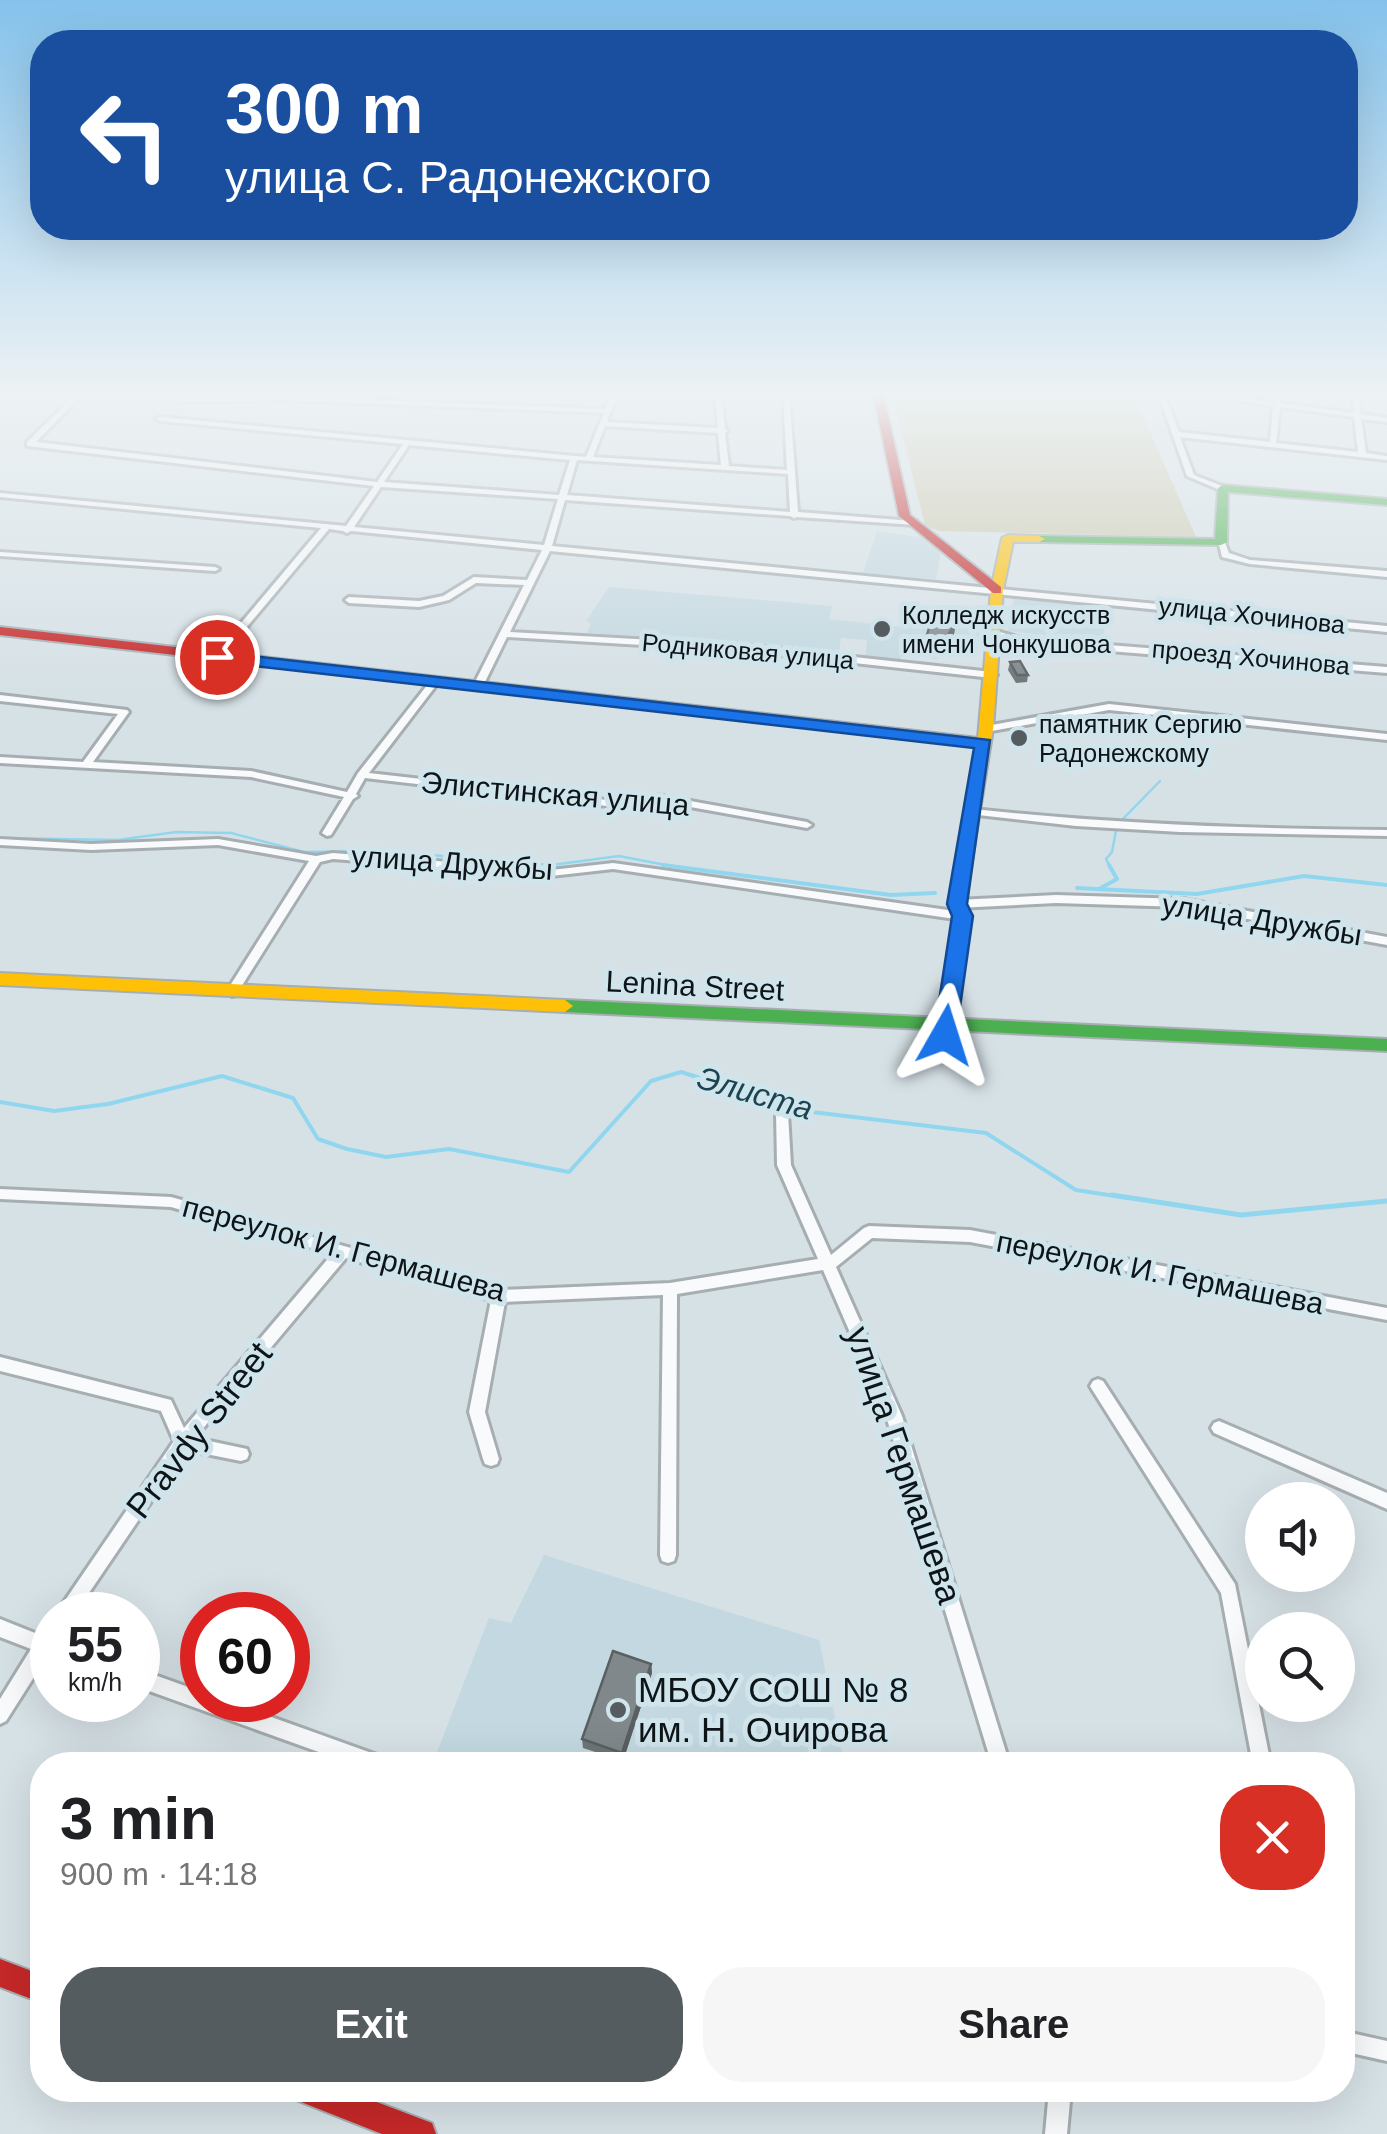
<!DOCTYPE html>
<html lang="en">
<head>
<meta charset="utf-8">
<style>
  :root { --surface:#fff; --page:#f6f6f6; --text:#202124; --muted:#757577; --accent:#545c60 }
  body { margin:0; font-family:Arial,sans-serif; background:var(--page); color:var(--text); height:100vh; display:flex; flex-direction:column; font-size:38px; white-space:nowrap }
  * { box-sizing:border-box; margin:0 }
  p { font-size:32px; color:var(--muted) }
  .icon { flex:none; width:55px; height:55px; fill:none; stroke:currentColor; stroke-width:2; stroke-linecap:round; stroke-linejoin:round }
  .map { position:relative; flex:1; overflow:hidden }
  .details { position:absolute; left:30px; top:1752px; width:1325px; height:350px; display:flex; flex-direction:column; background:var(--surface); border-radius:40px; box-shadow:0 10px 40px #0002 }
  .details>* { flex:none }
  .guide { position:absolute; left:30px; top:30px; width:1328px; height:210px; border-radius:40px; box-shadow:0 10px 40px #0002; background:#1a4fa0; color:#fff; overflow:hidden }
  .buttons { position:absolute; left:1245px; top:1482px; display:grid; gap:20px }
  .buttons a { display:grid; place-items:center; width:110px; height:110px; border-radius:50%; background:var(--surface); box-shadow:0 10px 40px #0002; font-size:50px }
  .speed { position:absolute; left:30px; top:1592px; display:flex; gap:20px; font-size:50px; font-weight:700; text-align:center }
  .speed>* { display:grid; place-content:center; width:130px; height:130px; border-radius:50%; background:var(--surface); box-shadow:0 10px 40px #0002; line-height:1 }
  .speed small { font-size:25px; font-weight:400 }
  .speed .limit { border:15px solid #d22; background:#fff; color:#111 }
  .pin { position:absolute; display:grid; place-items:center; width:85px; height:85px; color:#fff; margin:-42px; border:5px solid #fff; border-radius:50%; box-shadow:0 2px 10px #0007 }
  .me { position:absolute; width:110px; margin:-55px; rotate:6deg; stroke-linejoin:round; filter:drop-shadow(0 0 8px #0008) }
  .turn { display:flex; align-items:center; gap:35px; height:210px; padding:0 30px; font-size:45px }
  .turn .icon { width:130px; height:130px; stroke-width:2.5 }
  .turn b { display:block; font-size:70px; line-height:85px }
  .round { display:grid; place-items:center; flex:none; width:105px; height:105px; border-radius:40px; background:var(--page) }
  .overview { display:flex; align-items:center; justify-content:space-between; height:170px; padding:0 30px }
  h1 { font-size:60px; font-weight:700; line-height:75px }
  .primary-button { display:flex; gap:20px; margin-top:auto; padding:20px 30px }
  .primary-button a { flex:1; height:115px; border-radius:40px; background:var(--accent); color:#fff; font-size:40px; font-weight:700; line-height:115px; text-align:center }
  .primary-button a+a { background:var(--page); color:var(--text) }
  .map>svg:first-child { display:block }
  .built { fill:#c3d8e0 }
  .green { fill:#ccc8ac }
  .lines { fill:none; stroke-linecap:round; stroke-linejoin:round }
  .stream-far2 { stroke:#91d6ef; stroke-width:2.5 }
  .stream-far1 { stroke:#91d6ef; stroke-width:4 }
  .stream { stroke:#91d6ef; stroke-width:5 }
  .street-casing { stroke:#a6aeb2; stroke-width:6 }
  .fast-casing { stroke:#a6aeb2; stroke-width:4 }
  .slow-casing { stroke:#a6aeb2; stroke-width:4 }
  .jam-casing { stroke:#a6aeb2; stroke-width:4 }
  .street { fill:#f9fafb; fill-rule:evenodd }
  .fast { fill:#4caf50; fill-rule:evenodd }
  .slow { fill:#ffc107; fill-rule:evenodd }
  .jam { fill:#c62828; fill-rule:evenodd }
  .wall { fill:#6e7578 }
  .shaded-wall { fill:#5a5f62 }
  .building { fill:#80888c; stroke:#5a5f62; stroke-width:2.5 }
  .route { fill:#1a73e8; stroke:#114b97; stroke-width:2.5 }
  .poi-dot { fill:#545c60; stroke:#d0e4ec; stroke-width:4 }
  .labels { text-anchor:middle; stroke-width:10; stroke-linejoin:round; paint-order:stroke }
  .far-poi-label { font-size:25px; fill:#0e1518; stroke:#d0e4ec; text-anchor:start }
  .far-street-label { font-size:25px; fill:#0e1518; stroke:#d0e4ec }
  .street-label { font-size:30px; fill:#0e1518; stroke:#d0e4ec }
  .water-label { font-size:32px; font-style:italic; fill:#1a4452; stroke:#d0e4ec }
  .near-street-label { font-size:35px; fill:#0e1518; stroke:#d0e4ec }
  .near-poi-label { font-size:35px; fill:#0e1518; stroke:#d0e4ec; text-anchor:start }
</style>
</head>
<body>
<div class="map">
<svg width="1387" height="2134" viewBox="0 0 1387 2134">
  <rect width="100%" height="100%" fill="#d6e1e6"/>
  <g class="built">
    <path d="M877 531 920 537 941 553 936 579 863 573Z"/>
    <path d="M609 587 832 606 829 619 902 627 930 620 980 630 977 648 962 646 937 659 902 655 899 662 865 660 867 640 841 638 838 657 706 640 587 633 591 623 586 621Z"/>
    <path d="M1014 598 1110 606 1102 642 1008 631Z"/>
    <path d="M544 1555 819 1640 845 1765H432L489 1618 511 1623Z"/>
  </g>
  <path class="green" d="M892 393H1133L1196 537 939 531 925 525Z"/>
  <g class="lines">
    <g class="stream-far2">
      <path d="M0 838 118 840 176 832 231 833 304 852 381 851 552 865 619 856 676 867"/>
      <path d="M1110 867 1106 859 1112 852 1117 825 1160 781"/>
    </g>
    <g class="stream-far1">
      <path d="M547 865H555"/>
      <path d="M663 865 891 895 935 893"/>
      <path d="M1077 888 1197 894 1304 876 1387 885"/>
      <path d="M1099 889 1117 879 1109 865"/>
      <path d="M0 1102 54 1111 108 1104 222 1076 293 1098 318 1139 347 1149 386 1157 449 1149 569 1172 651 1081 681 1072 804 1111 986 1133 1076 1190 1128 1198"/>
    </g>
    <path class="stream" d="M1112 1195 1241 1215 1387 1201"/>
    <defs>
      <g id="street">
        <path d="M77 393H84L36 442 377 482 403 444 160 421 156 419 160 417 586 457 604 413 283 400 176 402 173 400 176 398 283 396 605 409 612 393H618L607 422 718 428 715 393H721L725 429 728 431 725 433 729 466 787 470 783 393H789L798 512 913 521H916V525L797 517 794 518 790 516 565 500 552 546 1387 626V632L550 551 510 632 743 645 992 672 997 675 992 678 743 651 507 637 483 686 478 689 473 686 524 585 476 583 449 600 419 607 349 603 345 600 349 597 419 601 443 596 474 577 527 580 542 550 351 531 347 533 343 531 329 529 220 659H214V655L321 528 0 497V493L346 526 374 486 27 446V442ZM605 426 718 433 721 465 593 457ZM409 445 570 460 559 495 384 482ZM577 460 788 474 790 512 567 495ZM381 487 558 499 544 545 354 527Z"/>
        <path d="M1158 393H1164L1179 432 1270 442 1273 406 1193 393H1208L1274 402 1275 393H1281L1280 403 1354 413 1352 393H1358L1361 414 1387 418V422L1361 419 1366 453 1387 456V460L1180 437 1194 475 1227 488 1220 490 1187 476ZM1280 407 1354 417 1358 452 1276 443Z"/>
        <path d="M1218 540H1224L1229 553 1250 560 1387 571V577L1250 564 1222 557Z"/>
        <path d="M0 552 215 567 219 569 215 571 0 556Z"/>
        <path d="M996 631 1021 638 1387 667V673L1021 644 993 636 992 634Z"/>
        <path d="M435 678 438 679V683L369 773 607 800 657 795 807 822 812 825 807 828 657 801 607 806 365 778 356 794 358 796 353 799 331 835 327 836 322 833 344 797 251 777 0 763V757L83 762 118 714 0 701V695L127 710 129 712 93 762 251 771 347 792 358 773 432 679Z"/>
        <path d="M1109 704 1387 734V740L1109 710 986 732 981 729 986 726Z"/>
        <path d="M973 809C1111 824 1248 829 1387 830V836L1180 832 1076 826 969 814 968 812Z"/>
        <path d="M0 839 91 844 218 839 316 856 333 853 551 870 613 863 962 912 968 916 962 920 613 869 551 876 333 859 320 862 236 995 232 996 226 992 309 861 218 845 91 850 0 845Z"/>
        <path d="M1056 895 1183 899 1387 937V945L1183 907 1056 903 957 908 951 904 957 900Z"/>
        <path d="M782 1108 787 1110 788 1113 791 1165 831 1255 864 1228 869 1226 970 1230 1387 1308V1320L970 1242 872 1238 836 1267 902 1416 1010 1765H992L886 1416 823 1270 677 1294 676 1555 674 1561 668 1563 662 1561 660 1555 663 1295 505 1302 485 1412 499 1459 497 1464 491 1466 485 1464 483 1459 469 1412 491 1300 346 1258 195 1438 247 1449 249 1454 247 1459 241 1461 186 1450 74 1615H55L174 1441 161 1411 0 1371V1357L171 1400 184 1428 332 1254 171 1207 0 1199V1189L171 1197 499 1290 670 1283 818 1259 777 1165 776 1113 777 1110Z"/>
        <path d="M1098 1379 1103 1381 1235 1584 1271 1765H1253L1221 1593 1093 1391 1090 1386 1093 1381Z"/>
        <path d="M1219 1421 1387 1493V1509L1214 1433 1211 1428 1214 1423Z"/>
        <path d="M0 1619 40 1635 46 1626 52 1624V1656L48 1655 6 1721 0 1724V1699L31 1649 0 1637Z"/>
        <path d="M138 1669 202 1692V1700H224L380 1756 386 1759 389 1765H355L138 1687Z"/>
        <path d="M1342 2031 1387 2041V2061L1342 2051Z"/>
        <path d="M1049 2090H1071L1067 2134H1045Z"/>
      </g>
      <g id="fast">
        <path d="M1223 485 1387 499V505L1228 492 1227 542 1221 545 1039 542 1033 539 1039 536 1215 539 1218 488Z"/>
        <path d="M565 1000 1387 1039V1051L565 1012 557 1006Z"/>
      </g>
      <g id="slow">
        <path d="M1008 535 1039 536 1045 539 1039 542H1013L1003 590 993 729 965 904 970 916 952 1024 944 1030 936 1024 954 916 949 904 976 746 421 683 415 679 421 675 978 738 991 590 1002 538Z"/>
        <path d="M0 973 565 1000 573 1006 565 1012 0 985Z"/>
      </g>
      <g id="jam">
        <path d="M873 393H883L910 515 1001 587V593H993L899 516Z"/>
        <path d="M0 627 421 675 427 679 421 683 0 635Z"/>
        <path d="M0 1959 42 1975V2003L0 1987Z"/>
        <path d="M291 2090H345L432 2123 436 2134H382L296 2100Z"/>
      </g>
    </defs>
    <use href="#street" class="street-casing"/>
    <use href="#fast" class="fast-casing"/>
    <use href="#slow" class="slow-casing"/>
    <use href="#jam" class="jam-casing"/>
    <use href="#street" class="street"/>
    <use href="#fast" class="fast"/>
    <use href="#slow" class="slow"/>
    <use href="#jam" class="jam"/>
  </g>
  <g class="wall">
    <path d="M951 622H956L954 634 944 652 925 649 926 638Z"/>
    <path d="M1010 662 1028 675 1027 682 1016 683 1008 670Z"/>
    <path d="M651 1664 652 1673 623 1761 583 1748 582 1739Z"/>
  </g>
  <g class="shaded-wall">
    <path d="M956 622 954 634 944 652 945 640Z"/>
    <path d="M651 1664 652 1673 623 1761 622 1753Z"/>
  </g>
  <g class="building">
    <path d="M935 609 953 611 950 622H956L945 640 926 638Z"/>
    <path d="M1020 661 1028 675H1017L1010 662Z"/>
    <path d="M613 1651 651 1664 622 1753 582 1739Z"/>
  </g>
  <linearGradient id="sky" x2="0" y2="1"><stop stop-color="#85c2eb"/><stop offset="0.57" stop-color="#edf2f4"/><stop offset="1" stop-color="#edf2f4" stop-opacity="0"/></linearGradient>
  <rect width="1387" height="691" fill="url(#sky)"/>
  <path class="route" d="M217 652 990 740 967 904 973 916 956 1035 945 1043 934 1035 952 916 947 904 974 748 211 661 209 657Z"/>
  <g class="poi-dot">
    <circle cx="882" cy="629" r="10"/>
    <circle cx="1019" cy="738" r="10"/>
    <circle cx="618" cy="1710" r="10"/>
  </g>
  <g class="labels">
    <g class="far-poi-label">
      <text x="902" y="624">Колледж искусств<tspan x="902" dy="29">имени Чонкушова</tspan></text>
      <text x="1039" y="733">памятник Сергию<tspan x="1039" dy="29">Радонежскому</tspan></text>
    </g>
    <g class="far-street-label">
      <text transform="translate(1252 615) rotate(6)" y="9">улица Хочинова</text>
      <text transform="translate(748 651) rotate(5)" y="9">Родниковая улица</text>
      <text transform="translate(1251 657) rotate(5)" y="9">проезд Хочинова</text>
    </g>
    <g class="street-label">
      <text transform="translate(555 794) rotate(5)" y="10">Элистинская улица</text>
      <text transform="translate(452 863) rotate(4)" y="10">улица Дружбы</text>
      <text transform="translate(1262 920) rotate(9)" y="10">улица Дружбы</text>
      <text transform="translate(695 986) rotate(3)" y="10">Lenina Street</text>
      <text transform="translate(344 1249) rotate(15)" y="10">переулок И. Гермашева</text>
      <text transform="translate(1160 1273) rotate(11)" y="10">переулок И. Гермашева</text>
    </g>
    <g class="water-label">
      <text transform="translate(755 1093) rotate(16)" y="11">Элиста</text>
    </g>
    <g class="near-street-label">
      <text transform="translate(199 1430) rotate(-52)" y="12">Pravdy Street</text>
      <text transform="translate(904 1465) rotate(71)" y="12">улица Гермашева</text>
    </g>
    <g class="near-poi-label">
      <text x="638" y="1702">МБОУ СОШ № 8<tspan x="638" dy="40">им. Н. Очирова</tspan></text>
    </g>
  </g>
</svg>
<div class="buttons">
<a><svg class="icon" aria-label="sound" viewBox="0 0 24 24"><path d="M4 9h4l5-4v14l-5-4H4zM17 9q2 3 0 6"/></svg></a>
<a><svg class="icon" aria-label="search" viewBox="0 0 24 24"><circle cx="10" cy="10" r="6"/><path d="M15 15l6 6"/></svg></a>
</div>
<div class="speed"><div>55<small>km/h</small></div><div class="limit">60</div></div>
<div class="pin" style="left:217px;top:657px;background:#d93025"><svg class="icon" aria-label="arrive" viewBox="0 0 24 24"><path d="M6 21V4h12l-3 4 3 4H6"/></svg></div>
<svg class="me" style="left:945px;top:1035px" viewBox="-20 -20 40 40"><path d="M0-17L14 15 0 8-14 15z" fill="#1a73e8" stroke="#fff" stroke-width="4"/></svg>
<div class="guide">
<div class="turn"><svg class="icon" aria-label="left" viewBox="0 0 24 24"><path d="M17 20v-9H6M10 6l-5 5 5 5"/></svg><div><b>300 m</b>улица С. Радонежского</div></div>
</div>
<section class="details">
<div class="overview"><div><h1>3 min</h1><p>900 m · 14:18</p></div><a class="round" style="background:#d93025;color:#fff"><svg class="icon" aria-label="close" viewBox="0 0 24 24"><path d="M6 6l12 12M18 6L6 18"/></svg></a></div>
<div class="primary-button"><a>Exit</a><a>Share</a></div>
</section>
</div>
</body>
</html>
